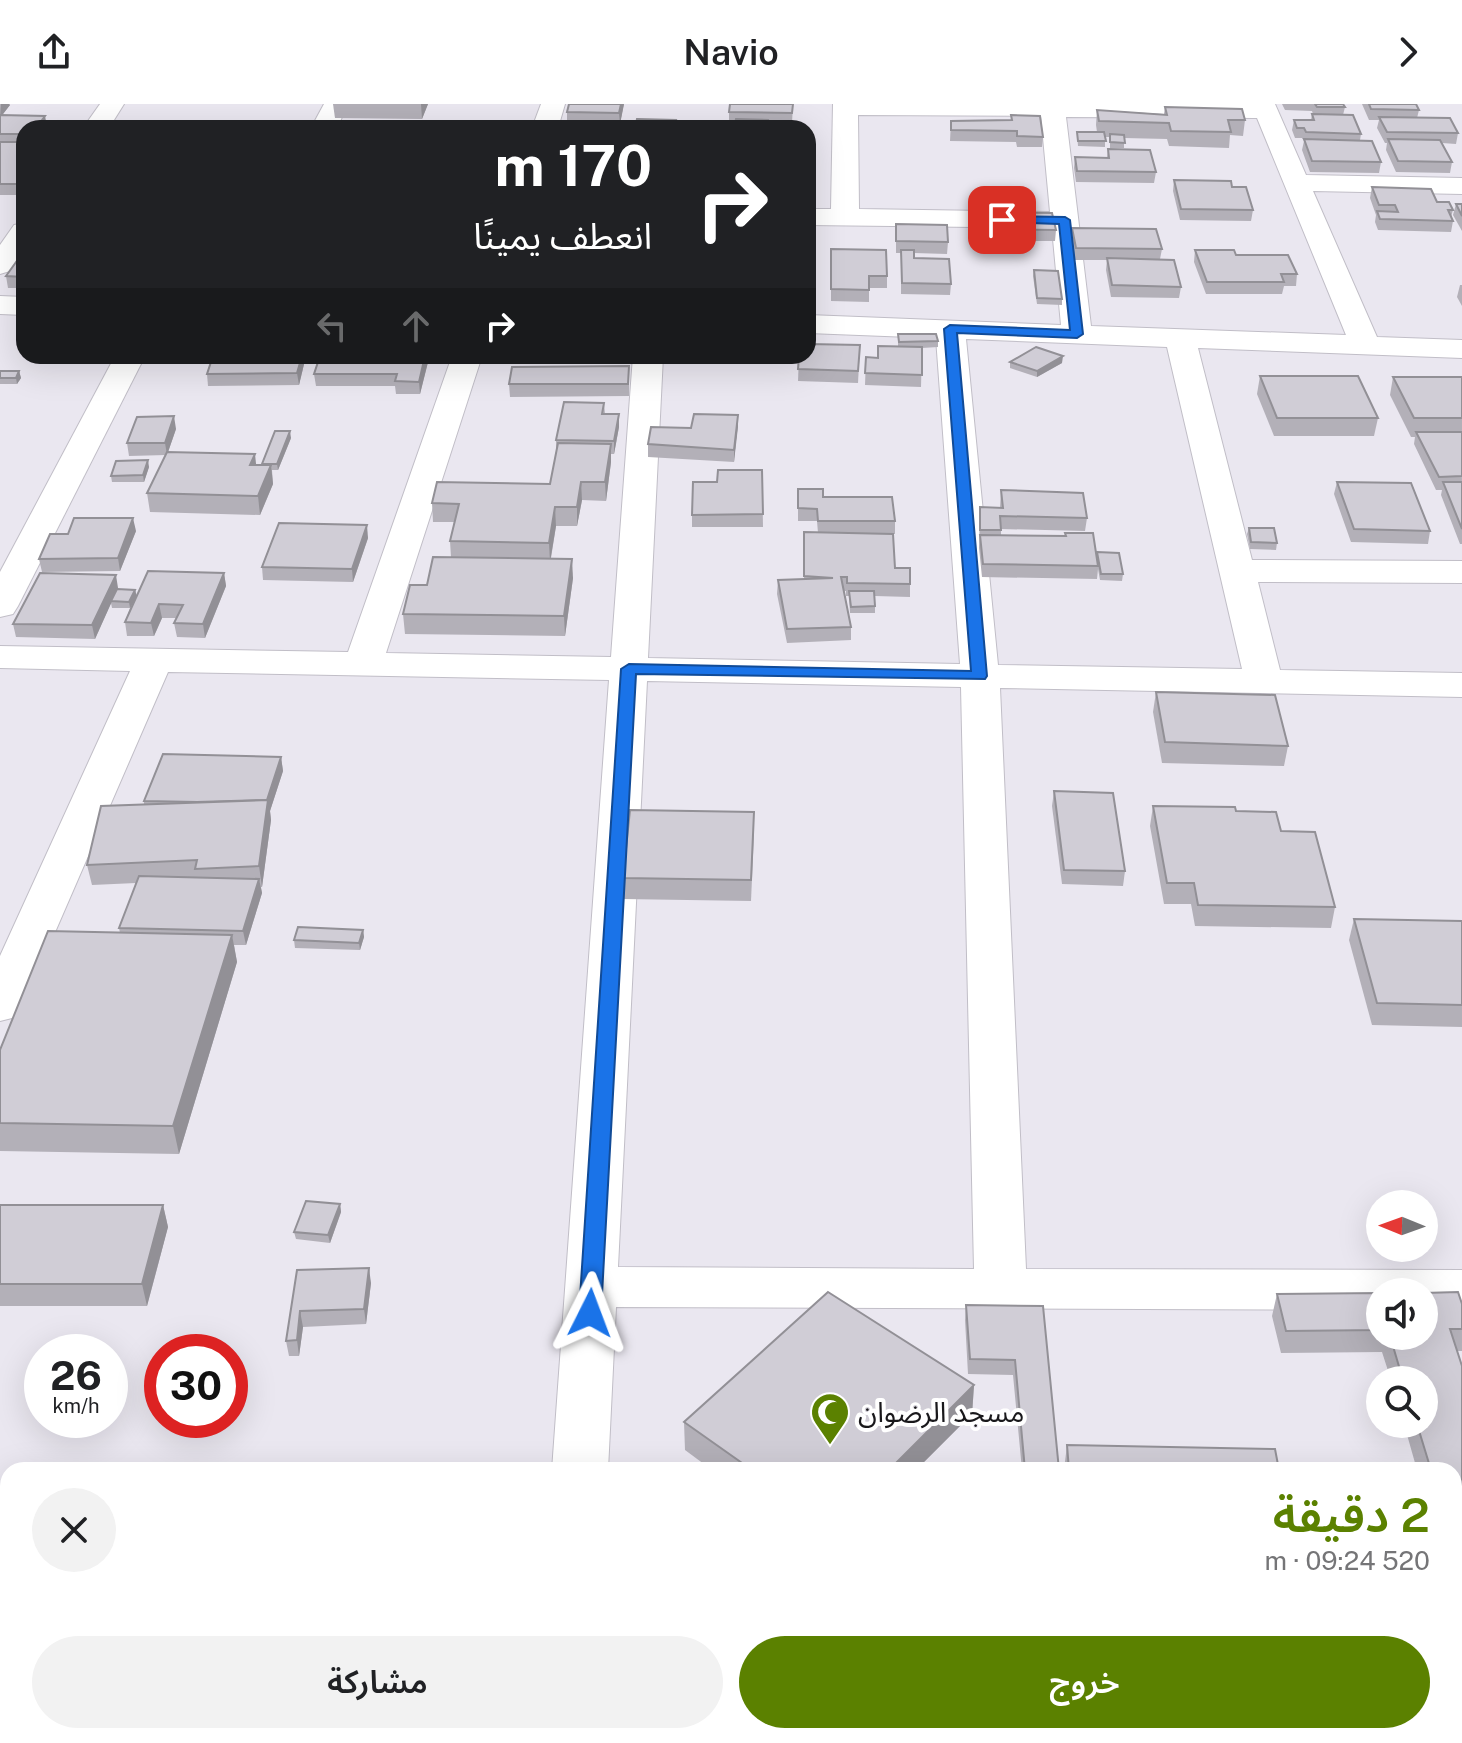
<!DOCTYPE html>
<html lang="ar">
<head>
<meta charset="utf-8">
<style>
  :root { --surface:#fff; --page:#f2f2f2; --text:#202124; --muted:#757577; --accent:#5b8100 }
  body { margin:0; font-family:"Public Sans","Noto Sans Arabic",sans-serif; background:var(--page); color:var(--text); direction:rtl; height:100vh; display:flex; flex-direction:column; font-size:30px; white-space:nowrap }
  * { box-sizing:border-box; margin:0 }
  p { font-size:26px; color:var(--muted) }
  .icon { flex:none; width:44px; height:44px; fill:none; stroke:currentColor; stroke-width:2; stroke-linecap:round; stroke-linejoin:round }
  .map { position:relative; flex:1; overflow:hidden; direction:ltr }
  .sheet { position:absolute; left:0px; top:1358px; width:1462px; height:282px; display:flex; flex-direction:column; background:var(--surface); border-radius:24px 24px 0 0; box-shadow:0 8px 32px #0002; direction:rtl }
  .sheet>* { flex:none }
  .banner { position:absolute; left:16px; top:16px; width:800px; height:244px; border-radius:24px; box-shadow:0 8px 32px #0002; direction:rtl; background:#202124; color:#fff; overflow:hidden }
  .needle { width:52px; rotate:271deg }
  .tools { position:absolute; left:1366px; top:1086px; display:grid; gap:16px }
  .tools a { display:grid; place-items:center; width:72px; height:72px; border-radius:50%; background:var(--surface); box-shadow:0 8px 32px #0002; font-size:40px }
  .speed { position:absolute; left:24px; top:1230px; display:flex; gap:16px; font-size:40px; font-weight:700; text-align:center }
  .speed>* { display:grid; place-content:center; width:104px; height:104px; border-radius:50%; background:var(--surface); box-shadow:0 8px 32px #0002; line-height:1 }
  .speed small { font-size:20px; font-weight:400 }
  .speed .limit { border:12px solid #d22; background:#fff; color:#111 }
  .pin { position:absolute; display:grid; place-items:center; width:68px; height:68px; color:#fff; margin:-34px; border-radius:16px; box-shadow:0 4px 12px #0006 }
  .me { position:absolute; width:88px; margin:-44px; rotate:3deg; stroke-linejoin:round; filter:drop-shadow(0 0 6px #0008) }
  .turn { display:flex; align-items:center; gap:28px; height:168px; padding:0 32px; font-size:36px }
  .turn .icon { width:104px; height:104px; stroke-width:2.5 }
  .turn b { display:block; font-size:56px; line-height:68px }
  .lanes { display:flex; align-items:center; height:76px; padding:0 32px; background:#0003; justify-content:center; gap:40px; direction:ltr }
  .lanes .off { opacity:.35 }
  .round { display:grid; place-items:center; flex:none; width:84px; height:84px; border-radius:42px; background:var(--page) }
  .head { display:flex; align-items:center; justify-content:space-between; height:136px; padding:0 32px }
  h1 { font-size:48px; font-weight:600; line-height:60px; color:var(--accent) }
  .button { display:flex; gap:16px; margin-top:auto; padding:16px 32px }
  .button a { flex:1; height:92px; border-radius:48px; background:var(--accent); color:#fff; font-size:32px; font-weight:600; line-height:92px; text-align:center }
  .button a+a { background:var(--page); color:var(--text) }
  header { display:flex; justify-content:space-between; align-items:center; height:104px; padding:0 32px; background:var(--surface); font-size:36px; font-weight:600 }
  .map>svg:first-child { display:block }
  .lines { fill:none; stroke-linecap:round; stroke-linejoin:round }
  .minor-casing { stroke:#c1bec7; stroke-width:2 }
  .minor { fill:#fff; fill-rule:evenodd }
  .wall { fill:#b3b0b8 }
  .shaded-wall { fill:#929096 }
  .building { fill:#d0cdd6; stroke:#929096; stroke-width:2 }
  .route { fill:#1a73e8; stroke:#114b97; stroke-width:2 }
  .labels { text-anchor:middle; stroke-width:8; stroke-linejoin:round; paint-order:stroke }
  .near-poi-label { font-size:28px; fill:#19181b; stroke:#fff; text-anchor:start }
</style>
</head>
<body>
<header><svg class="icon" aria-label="forward" viewBox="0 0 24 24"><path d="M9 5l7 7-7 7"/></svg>Navio<svg class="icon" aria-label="share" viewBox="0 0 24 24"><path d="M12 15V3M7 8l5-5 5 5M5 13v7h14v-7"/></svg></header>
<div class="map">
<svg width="1462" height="1639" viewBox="0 0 1462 1639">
  <rect width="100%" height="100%" fill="#eae7f0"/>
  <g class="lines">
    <defs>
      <g id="minor">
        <path d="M100 0H124L109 24H83Z"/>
        <path d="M324 0H348L337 24H311Z"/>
        <path d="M541 0H565L558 24H532Z"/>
        <path d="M833 0H1275L1306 71 1462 74V90L1313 87 1377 233 1462 236V254L1198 244 1252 456 1462 457V479L1258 478 1280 566 1462 569V593L1000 584 1026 1165 1462 1166V1206H1424V1188H1380V1206L616 1203 608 1366H552L609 576 168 568 23 902 16 913 0 917V852L130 567 0 564V542L348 548 452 252H482L386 549 611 553 633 252H663L648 554 960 560 936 234 808 229V211L1061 221 1052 124 808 121V105H831ZM858 11 1041 12 1050 108 859 105ZM1066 13 1257 14 1346 231 1091 222ZM966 235 1167 243 1242 565 998 561ZM647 577 961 583 974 1165 618 1163Z"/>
        <path d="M24 119V147L10 167 0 170V141L14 121Z"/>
        <path d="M0 192 24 193V211L0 210Z"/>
        <path d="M115 252H145L18 502 13 510 0 513V468Z"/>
        <path d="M0 1515 8 1516V1570L0 1569Z"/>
        <rect x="532" y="1632" width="64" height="7"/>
      </g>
    </defs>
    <use href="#minor" class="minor-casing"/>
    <use href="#minor" class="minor"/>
  </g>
  <g class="wall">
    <path d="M0 0H9L10 1 2 11 47 22 45 24H24V89L22 91H0Z"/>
    <path d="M333 0H428L422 15 335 14Z"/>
    <path d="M624 0 620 20 567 19V8Z"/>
    <path d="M793 0 792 19H768V23L734 24 735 18H729V8Z"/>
    <path d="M1282 0H1343L1345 3 1343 11 1361 30 1360 36 1381 58 1379 69 1310 68 1302 46 1304 37 1302 34H1295L1292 26 1294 16H1311L1312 10H1313L1312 7 1285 6Z"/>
    <path d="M1362 0H1416L1419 6 1417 14 1458 29 1456 40 1442 39 1452 58 1450 69 1396 68 1386 46 1387 39H1385L1377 24 1379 16H1369Z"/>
    <path d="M1165 3 1245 16 1243 32 1230 31 1229 44 1169 42 1167 35 1124 34V44H1110V33H1105V43L1078 42 1077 28H1097L1096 21 1097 6 1164 10Z"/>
    <path d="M1011 11 1043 33 1042 43H1017L1016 38 950 37 951 17 1011 16Z"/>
    <path d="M808 44H813L811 74H808Z"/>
    <path d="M1108 45 1156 68 1154 79 1076 78 1074 64 1075 53 1107 54Z"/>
    <path d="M1174 76 1253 106 1251 117 1180 116 1173 87Z"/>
    <path d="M1372 83 1437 98 1453 106 1451 113 1453 117 1451 128 1378 126 1375 118 1376 111 1370 94Z"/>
    <path d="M1456 100H1462V127L1453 111Z"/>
    <path d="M985 108 1056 126 1055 137H986L984 119Z"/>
    <path d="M896 120 948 138 947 150 914 149V154L951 180 950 191 901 190V149H896Z"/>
    <path d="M1072 124 1162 145 1160 155 1181 183 1179 194 1111 193 1106 166 1107 156H1075L1071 135Z"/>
    <path d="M831 145 887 172V184H869V198L831 197Z"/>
    <path d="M1195 146 1297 170 1296 182H1284L1282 190H1206L1194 158Z"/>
    <path d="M24 147V184H8L6 172Z"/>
    <path d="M1034 166 1062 195V201L1037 200 1033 172Z"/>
    <path d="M1460 181H1462V202L1457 193Z"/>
    <path d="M898 230 938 237V243L922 244 921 283 865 281 866 253 878 254 898 242Z"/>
    <path d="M860 241 858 279 798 277 799 252Z"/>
    <path d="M213 252H305V256L299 281 208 282 207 270Z"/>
    <path d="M320 252H427L428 258 420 290H396L395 282H316L314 270Z"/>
    <path d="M1010 258 1062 259 1037 273 1010 264Z"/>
    <path d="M629 262V292L510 293 509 280Z"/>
    <path d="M0 267H19L21 274 17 280H0Z"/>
    <path d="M1260 272 1378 314 1374 332H1274L1257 290Z"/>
    <path d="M1393 273H1462V440H1460L1441 391 1442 386H1436L1414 340 1415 333H1411L1390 291Z"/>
    <path d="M604 299 605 310H619V323L614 350H611V358L606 397 582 396 577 422H556L551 454 573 474 565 532 405 530 403 510 451 453 450 437 454 418H433L432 399 550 380 556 348V336Z"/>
    <path d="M738 311 734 358 648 353V340L691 324Z"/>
    <path d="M176 325 168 348 256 361H262L291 334 278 366H272L273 380 260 411 150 408 147 389 166 351 129 352 127 339Z"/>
    <path d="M149 363 144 378H112L111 372Z"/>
    <path d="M762 366 763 423H692V411L717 378Z"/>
    <path d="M1337 378 1430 427 1428 440 1351 438 1334 390Z"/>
    <path d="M798 385 895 417V430H893L895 464 910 480V493L875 492V509H850L849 492H846V487H844L851 523V536L787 539 777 490 778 476H804V428L818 429 817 417H798Z"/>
    <path d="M1001 386 1087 414 1085 427 1001 425V431L1065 432V429L1123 470 1122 477 1100 476 1098 465 1097 475 982 473 979 444 980 403 1000 404Z"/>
    <path d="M1249 424 1277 439 1276 446 1250 445 1247 430Z"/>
    <path d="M136 427 120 467 42 468 39 455Z"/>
    <path d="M368 434 353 478 263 476 262 463Z"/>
    <path d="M224 469 226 482 205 534 177 533 174 519 177 514H162L154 532H127L125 518 130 504H112L111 499 95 535 16 533 13 520 118 484 117 485 135 486 137 492Z"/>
    <path d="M1156 588 1288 642 1284 662 1162 659 1153 608Z"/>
    <path d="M281 653 283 667 270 707 271 716 262 783H261L262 789 246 841H234L237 858 179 1050 0 1047V946L120 829 119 824 136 779 92 781 87 761 144 701V697Z"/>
    <path d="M1054 687 1125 767 1123 782 1062 780 1052 702Z"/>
    <path d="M1153 702 1236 707 1281 727 1335 803 1331 824 1195 822 1191 800H1164L1150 722Z"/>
    <path d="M754 729 751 797 623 795V774Z"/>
    <path d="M1354 815 1462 817V923L1372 921 1349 836Z"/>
    <path d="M363 826 364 833 360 846 295 844 294 836Z"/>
    <path d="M340 1100 341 1108 330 1139 296 1135 294 1128Z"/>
    <path d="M0 1101H163L168 1123 147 1202H0Z"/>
    <path d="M297 1166 371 1179 366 1220 303 1223 299 1252H289L286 1237Z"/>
    <path d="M1380 1189V1232H1424L1462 1200V1247H1457L1462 1262V1413L1454 1414V1366H1417L1404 1320H1424V1276H1391L1382 1248 1281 1249 1272 1212 1277 1190Z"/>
    <path d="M966 1201 1043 1202 1059 1366H1022L1013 1271 968 1270 965 1216Z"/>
    <path d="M974 1281 972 1310 916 1366H712L685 1346 684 1318Z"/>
    <path d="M1067 1341 1279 1366H1064Z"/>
    <path d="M8 1473V1521H0V1498Z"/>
  </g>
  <g class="shaded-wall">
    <path d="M1 0H9L10 1 0 14Z"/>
    <path d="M421 0H428L422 15Z"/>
    <path d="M621 0H624L620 20 619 9Z"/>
    <path d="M45 12 47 22 45 24H36Z"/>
    <path d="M24 74V89L22 91 20 80Z"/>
    <path d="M302 252H305V256L299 281 297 269Z"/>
    <path d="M425 252H427L428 258 420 290 419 278Z"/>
    <path d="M1063 252 1062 259 1037 273V267Z"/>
    <path d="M19 267 21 274 17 280 16 274Z"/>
    <path d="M619 310V323L614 350V337Z"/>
    <path d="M738 311V323L734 358V346Z"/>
    <path d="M174 312 176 325 167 351 165 339Z"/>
    <path d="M290 327 291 334 278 366 277 360Z"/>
    <path d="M611 340V358L606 397 605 378Z"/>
    <path d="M255 350 257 369 250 361Z"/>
    <path d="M148 356 149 363 144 378 143 371Z"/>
    <path d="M271 361 273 380 260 411 258 392Z"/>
    <path d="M581 378 582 396 577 422V403Z"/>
    <path d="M555 403 556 422 550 458 549 439Z"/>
    <path d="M133 414 136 427 120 467 118 454Z"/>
    <path d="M367 421 368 434 353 478 352 465Z"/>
    <path d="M572 455 573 474 565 532 564 512Z"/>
    <path d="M224 469 226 482 205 534 203 520Z"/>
    <path d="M116 471 118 484 95 535 92 521Z"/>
    <path d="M135 486 137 493 130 504 129 498Z"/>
    <path d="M159 500 162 514 154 532 151 519Z"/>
    <path d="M281 653 283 667 270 707 271 716 262 783 259 762 265 700Z"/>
    <path d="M259 775 262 789 246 841 243 827Z"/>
    <path d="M363 826 364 833 360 846 359 839Z"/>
    <path d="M232 831 237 858 179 1050 173 1022Z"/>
    <path d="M340 1100 341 1108 330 1139 328 1131Z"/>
    <path d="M163 1101 168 1123 147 1202 142 1180Z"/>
    <path d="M369 1164 371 1179 366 1220 364 1205Z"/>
    <path d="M300 1207 303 1223 299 1252 297 1236Z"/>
    <path d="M974 1281 972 1310 916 1366H889Z"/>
  </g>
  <g class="building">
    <path d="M569 0H621L619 9 567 8Z"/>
    <path d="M730 0H793L792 9 729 8Z"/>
    <path d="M1315 0H1343L1345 3H1317Z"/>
    <path d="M1369 0H1416L1419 6 1371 5Z"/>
    <path d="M1165 3 1242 5 1245 16H1228L1231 28 1171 27 1169 19 1099 17 1097 6 1167 11Z"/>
    <path d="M1312 10 1353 11 1361 30 1306 28 1304 24H1297L1294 16H1314Z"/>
    <path d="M0 11 45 12 36 24H24V30H0Z"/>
    <path d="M1011 11 1040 12 1043 33 1017 32V27L951 26V17L1012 16Z"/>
    <path d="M1379 13 1450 14 1458 29 1387 28Z"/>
    <path d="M637 15 676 16 674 24H635Z"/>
    <path d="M736 15 768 16 767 23 797 24H734Z"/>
    <path d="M1077 28H1104L1106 37H1078Z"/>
    <path d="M1110 30 1124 31 1125 39 1110 38Z"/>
    <path d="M1304 35 1372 37 1381 58 1312 57Z"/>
    <path d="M1388 35 1440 36 1452 58 1398 57Z"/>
    <path d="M0 38H24V54L19 63H24V74L20 80H0Z"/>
    <path d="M808 44H813L811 63H808Z"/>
    <path d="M1108 45 1150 46 1156 68 1077 67 1075 53 1109 54Z"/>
    <path d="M1174 76 1231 77 1232 83H1246L1253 106 1181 105Z"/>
    <path d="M1372 83 1431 85 1437 98H1449L1453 106H1448L1453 117 1380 115 1377 107 1398 108 1395 101H1379Z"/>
    <path d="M1456 100H1462V112Z"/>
    <path d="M985 108 1052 109 1056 126 987 125Z"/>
    <path d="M896 120 947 121 948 138 896 137Z"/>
    <path d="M1072 124 1156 125 1162 145 1076 144Z"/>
    <path d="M831 145 886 146 887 172H869V186L831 185Z"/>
    <path d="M901 146H914V154L949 155 951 180 902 179Z"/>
    <path d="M1195 146H1234L1236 151H1288L1297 170H1281L1284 178H1207Z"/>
    <path d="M24 147V173L6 172Z"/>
    <path d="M1107 154 1174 156 1181 183 1112 181Z"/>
    <path d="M1034 166 1058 167 1062 195 1037 194Z"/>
    <path d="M898 230H936L938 237 899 238Z"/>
    <path d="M808 240 860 241 858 267 798 265 799 252H808Z"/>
    <path d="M878 242 922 243V271L865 269 866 253 878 254Z"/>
    <path d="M1036 243 1063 252 1037 267 1010 258Z"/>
    <path d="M213 252H302L297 269 207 270Z"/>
    <path d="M320 252H425L419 278 395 277 397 270H314Z"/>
    <path d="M629 262 628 280H509L512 263Z"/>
    <path d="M0 267H19L16 274H0Z"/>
    <path d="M1260 272H1358L1378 314H1277Z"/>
    <path d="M1393 273H1462V314H1414Z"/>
    <path d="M564 298 604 299 602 310H619L614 337 556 336Z"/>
    <path d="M694 310 738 311 734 346 648 340 651 323 691 324Z"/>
    <path d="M174 312 165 339H127L137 313Z"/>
    <path d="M275 327H290L277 360H262Z"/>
    <path d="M1416 328H1462V372L1439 373Z"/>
    <path d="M558 339 611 340 605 378H581L577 403H555L549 439 450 437 459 400 432 399 437 378 550 380Z"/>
    <path d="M167 348 255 350 250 361H271L258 392 147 389Z"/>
    <path d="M148 356 143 371 111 372 116 357Z"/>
    <path d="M718 366H762L763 410 692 411 693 378H717Z"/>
    <path d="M1337 378 1411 379 1430 427 1354 425Z"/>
    <path d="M1443 378H1462V425Z"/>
    <path d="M798 385H823V393H892L895 417H818L817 405 798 404Z"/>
    <path d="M1001 386 1083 389 1087 414 1000 412 1001 426H980V403L1003 404Z"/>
    <path d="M74 414H133L118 454 39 455 50 430H68Z"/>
    <path d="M279 419 367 421 352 465 262 463Z"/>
    <path d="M1249 424H1274L1277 439 1251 438Z"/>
    <path d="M804 428 893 430 895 464H910V480L847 479V473H841L851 523 787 525 778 476 833 474 804 472Z"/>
    <path d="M1065 429H1093L1098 462 983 460 980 431 1066 432Z"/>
    <path d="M1097 448 1119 449 1123 470H1101Z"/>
    <path d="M433 453 572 455 564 512 403 510 410 481H427Z"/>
    <path d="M148 467 224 469 203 520 174 519 183 501 159 500 151 519 125 518Z"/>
    <path d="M40 469 116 471 92 521 13 520Z"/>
    <path d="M117 485 135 486 129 498 111 497Z"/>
    <path d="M849 487H874L875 502 851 503Z"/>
    <path d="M1156 588 1275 591 1288 642 1165 638Z"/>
    <path d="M163 650 281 653 267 696 197 698 144 697Z"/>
    <path d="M1054 687 1113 689 1125 767 1064 766Z"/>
    <path d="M268 696 259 762 195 765 197 756 87 761 101 702Z"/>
    <path d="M1153 702 1235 703 1236 707 1276 708 1281 727 1315 728 1335 803 1198 801 1194 779H1167Z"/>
    <path d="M630 706 754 708 751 776 623 774Z"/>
    <path d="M139 772 259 775 243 827 119 824Z"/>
    <path d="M1354 815 1462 817V901L1377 899Z"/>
    <path d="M298 823 363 826 359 839 294 836Z"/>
    <path d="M48 827 232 831 173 1022 0 1019V946Z"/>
    <path d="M306 1097 340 1100 328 1131 294 1128Z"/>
    <path d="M0 1101H163L142 1180H0Z"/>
    <path d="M369 1164 364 1205 300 1207 297 1236 286 1237 297 1166Z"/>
    <path d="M828 1188 974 1281 889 1366H752L684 1318Z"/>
    <path d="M1458 1188 1462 1200V1225H1450L1462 1262V1392H1454V1366H1431L1417 1320H1424V1276H1403L1390 1232H1424V1189Z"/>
    <path d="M1380 1189V1226L1286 1227 1277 1190Z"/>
    <path d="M966 1201 1043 1202 1059 1366H1025L1015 1256 970 1255Z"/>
    <path d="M1067 1341 1275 1345 1279 1366H1069Z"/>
    <path d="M8 1473V1514H0V1498Z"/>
  </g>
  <path class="route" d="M1002 112 1065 113 1070 116 1083 230 1077 234 957 229 987 572 985 575 636 570 601 1209 598 1215 590 1218 582 1215 579 1209 621 565 629 560 971 567 944 225 950 221 1070 226 1059 120 998 118V113Z"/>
  <defs>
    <symbol id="mosque-pin" viewBox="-11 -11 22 30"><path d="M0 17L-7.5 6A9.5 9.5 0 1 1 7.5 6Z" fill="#5b8100" stroke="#fff"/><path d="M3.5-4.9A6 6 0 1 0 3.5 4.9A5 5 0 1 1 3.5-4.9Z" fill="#fff"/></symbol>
  </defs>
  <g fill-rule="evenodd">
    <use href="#mosque-pin" x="808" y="1286" width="44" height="60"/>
  </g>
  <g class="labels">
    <g class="near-poi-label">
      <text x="858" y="1318">مسجد الرضوان</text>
    </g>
  </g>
</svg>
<div class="tools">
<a><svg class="needle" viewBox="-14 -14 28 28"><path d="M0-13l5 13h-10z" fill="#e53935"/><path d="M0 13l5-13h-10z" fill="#757577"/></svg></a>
<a><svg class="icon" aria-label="sound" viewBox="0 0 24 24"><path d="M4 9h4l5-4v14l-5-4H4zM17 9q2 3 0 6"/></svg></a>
<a><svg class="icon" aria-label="search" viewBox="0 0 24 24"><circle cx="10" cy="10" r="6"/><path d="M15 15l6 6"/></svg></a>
</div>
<div class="speed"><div>26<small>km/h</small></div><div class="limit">30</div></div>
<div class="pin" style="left:1002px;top:116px;background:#d93025"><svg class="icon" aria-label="arrive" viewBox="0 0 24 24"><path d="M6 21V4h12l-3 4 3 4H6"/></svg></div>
<svg class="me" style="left:590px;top:1209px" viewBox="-20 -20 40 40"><path d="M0-17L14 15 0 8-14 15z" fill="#1a73e8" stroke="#fff" stroke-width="4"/></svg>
<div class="banner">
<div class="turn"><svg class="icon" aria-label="right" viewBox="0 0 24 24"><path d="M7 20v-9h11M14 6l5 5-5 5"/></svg><div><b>170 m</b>انعطف يمينًا</div></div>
<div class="lanes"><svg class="icon off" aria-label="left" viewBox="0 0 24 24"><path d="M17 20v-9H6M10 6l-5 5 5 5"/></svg><svg class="icon off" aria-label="ahead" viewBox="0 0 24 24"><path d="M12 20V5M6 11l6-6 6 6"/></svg><svg class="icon" aria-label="right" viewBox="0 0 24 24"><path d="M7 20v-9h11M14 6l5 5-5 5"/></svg></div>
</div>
<section class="sheet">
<div class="head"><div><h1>2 دقيقة</h1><p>520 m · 09:24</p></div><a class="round"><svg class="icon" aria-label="close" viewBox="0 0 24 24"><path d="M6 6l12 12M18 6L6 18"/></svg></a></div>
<div class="button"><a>خروج</a><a>مشاركة</a></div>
</section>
</div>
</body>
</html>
